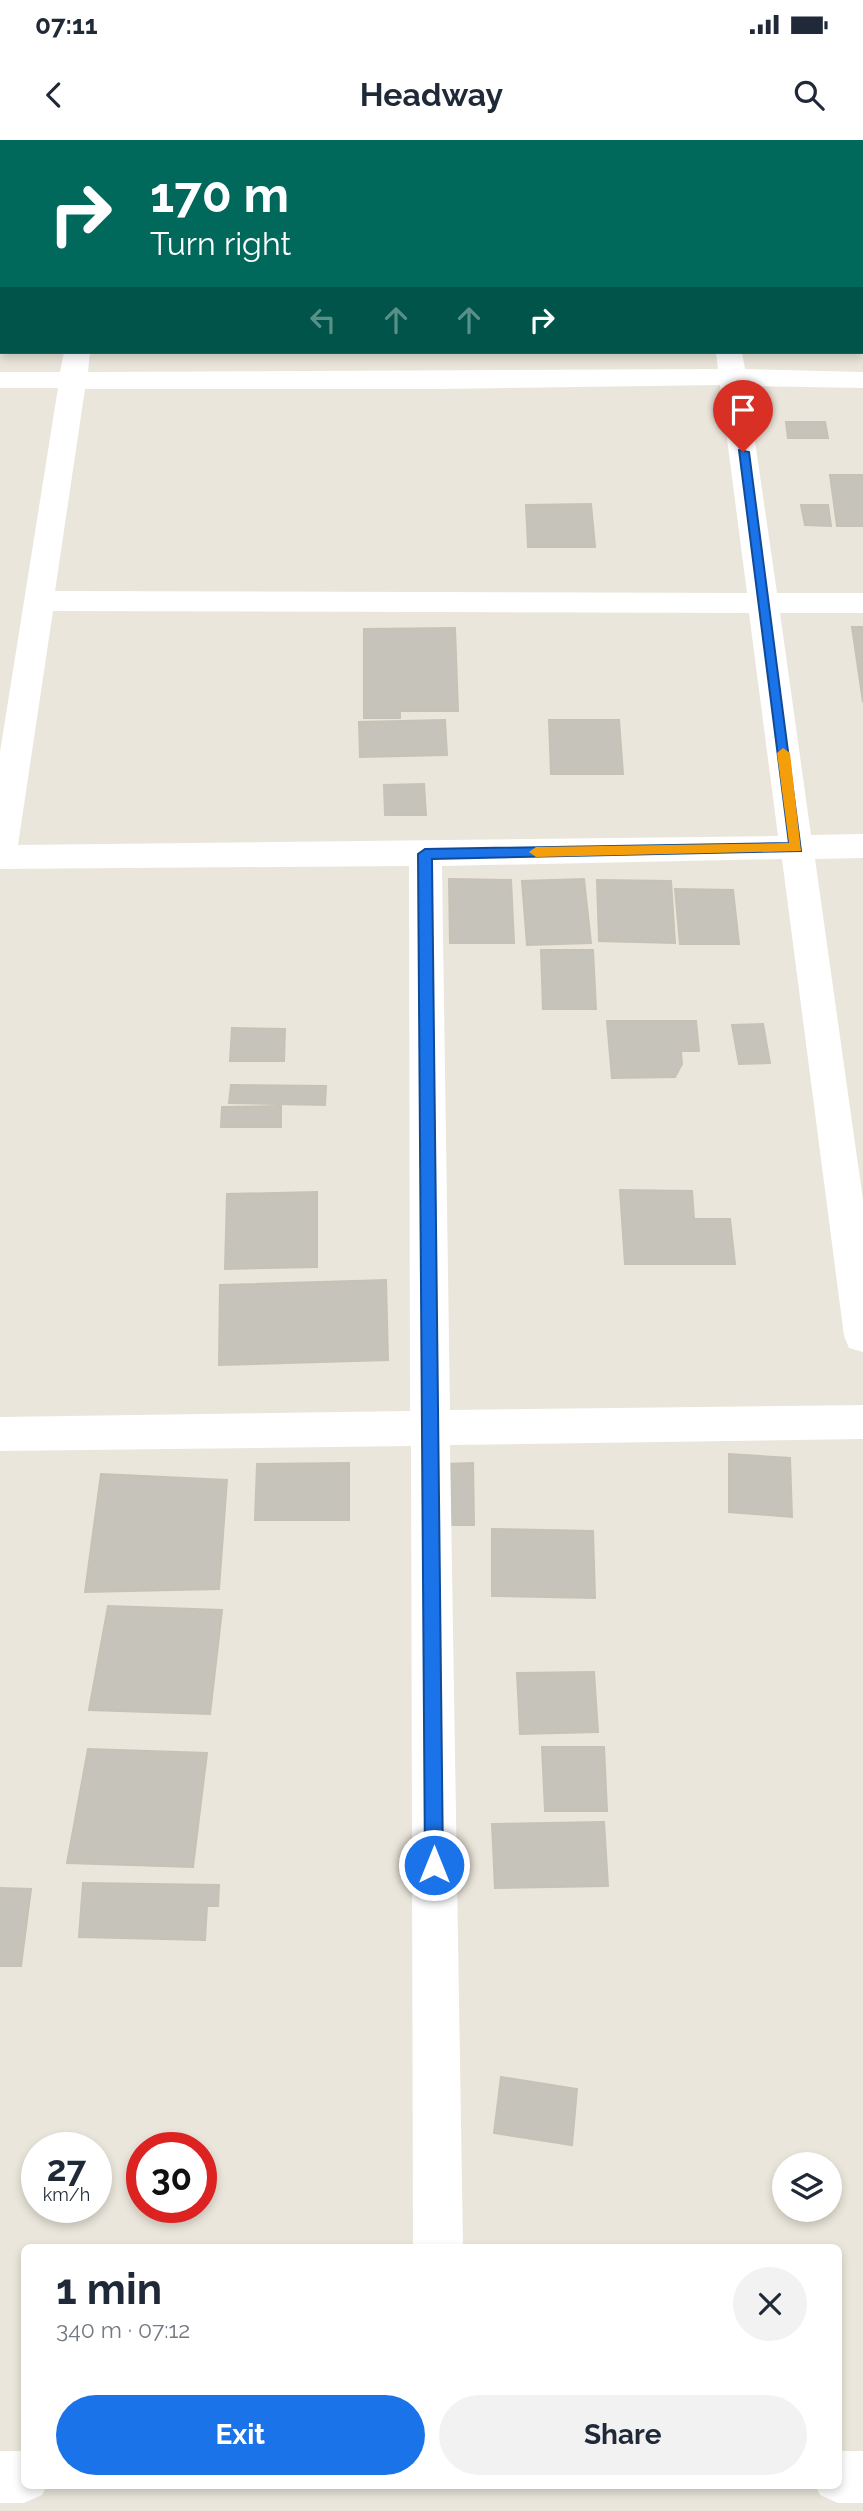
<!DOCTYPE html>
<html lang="en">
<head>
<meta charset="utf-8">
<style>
  :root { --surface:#fff; --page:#f2f2f3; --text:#1f2937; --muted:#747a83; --accent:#1a73e8 }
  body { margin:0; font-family:Raleway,sans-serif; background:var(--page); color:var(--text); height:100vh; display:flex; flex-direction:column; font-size:26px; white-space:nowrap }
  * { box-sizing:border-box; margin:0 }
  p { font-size:23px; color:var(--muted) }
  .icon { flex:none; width:38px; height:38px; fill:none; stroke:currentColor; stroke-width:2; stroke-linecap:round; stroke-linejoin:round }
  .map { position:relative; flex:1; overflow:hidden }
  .side { position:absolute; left:21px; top:2104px; width:821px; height:245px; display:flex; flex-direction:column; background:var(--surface); border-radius:10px; box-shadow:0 4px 10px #0003 }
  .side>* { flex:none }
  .banner { position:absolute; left:0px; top:0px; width:864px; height:214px; box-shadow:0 4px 10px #0003; background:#00695c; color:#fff; overflow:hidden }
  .tools { position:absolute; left:772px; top:2012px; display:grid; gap:14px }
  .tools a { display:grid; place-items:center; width:70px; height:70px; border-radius:50%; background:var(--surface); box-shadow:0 4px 10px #0003; font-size:35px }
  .speed { position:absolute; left:21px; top:1992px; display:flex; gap:14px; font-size:35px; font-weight:700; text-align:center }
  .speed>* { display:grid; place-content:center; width:91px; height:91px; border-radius:50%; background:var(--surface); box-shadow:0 4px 10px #0003; line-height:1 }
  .speed small { font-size:18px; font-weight:400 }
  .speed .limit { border:10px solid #d22; background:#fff; color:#111 }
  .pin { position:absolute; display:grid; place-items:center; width:60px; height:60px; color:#fff; margin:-72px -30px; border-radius:50% 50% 50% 0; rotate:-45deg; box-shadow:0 0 7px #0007 }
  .pin .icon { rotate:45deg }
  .me { position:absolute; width:77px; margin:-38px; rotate:0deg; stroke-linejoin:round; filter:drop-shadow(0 0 5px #0008) }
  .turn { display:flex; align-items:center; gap:24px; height:147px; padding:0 35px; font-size:32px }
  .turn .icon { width:91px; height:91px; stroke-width:2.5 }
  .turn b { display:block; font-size:49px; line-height:60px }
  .lanes { display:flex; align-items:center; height:66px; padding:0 35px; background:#0003; justify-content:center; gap:35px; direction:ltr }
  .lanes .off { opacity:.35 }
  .round { display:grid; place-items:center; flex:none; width:74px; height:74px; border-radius:37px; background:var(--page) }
  .overview { display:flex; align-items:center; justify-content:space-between; height:119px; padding:0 35px }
  h1 { font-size:42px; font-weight:700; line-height:52px }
  .cta { display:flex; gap:14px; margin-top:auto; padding:14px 35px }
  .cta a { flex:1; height:80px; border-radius:42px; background:var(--accent); color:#fff; font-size:28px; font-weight:700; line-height:80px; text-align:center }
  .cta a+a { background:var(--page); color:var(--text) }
  .status { display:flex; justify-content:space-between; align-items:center; height:49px; padding:0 35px; background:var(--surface); direction:ltr }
  .status svg { height:19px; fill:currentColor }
  header { display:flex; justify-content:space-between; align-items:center; height:91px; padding:0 35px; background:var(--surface); font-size:32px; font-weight:700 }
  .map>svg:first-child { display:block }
  .building { fill:#c6c3ba; stroke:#c6c2b5; stroke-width:2 }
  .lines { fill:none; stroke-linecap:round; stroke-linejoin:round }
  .minor { fill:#fff; fill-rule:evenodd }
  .route { fill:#1a73e8; stroke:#114b97; stroke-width:2 }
  .slow { fill:#f59e0b }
</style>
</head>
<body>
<div class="status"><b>07:11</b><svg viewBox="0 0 49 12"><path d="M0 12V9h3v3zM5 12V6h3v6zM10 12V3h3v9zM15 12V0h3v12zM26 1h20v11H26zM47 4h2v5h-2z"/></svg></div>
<header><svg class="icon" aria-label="back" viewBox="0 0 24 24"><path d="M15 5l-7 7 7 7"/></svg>Headway<svg class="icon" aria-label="search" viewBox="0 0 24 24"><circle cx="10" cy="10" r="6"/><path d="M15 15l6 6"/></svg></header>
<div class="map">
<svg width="863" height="2371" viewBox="0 0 863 2371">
  <rect width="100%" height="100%" fill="#ebe6db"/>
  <g class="building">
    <rect x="541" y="0" width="123" height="2"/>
    <path d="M752 0H862L863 2H753Z"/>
    <path d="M786 282H825L828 298H788Z"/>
    <path d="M830 335H863V386H837Z"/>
    <path d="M591 364 595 407H528L526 365Z"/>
    <path d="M801 365H828L831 386 805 385Z"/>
    <path d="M852 487H863V562Z"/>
    <path d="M455 488 458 571H400V578H364V489Z"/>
    <path d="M445 580 447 615 360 617 359 582Z"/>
    <path d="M549 580H619L623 634H551Z"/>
    <path d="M424 644 426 675H385L384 645Z"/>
    <path d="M449 739 511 740 514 803H450Z"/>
    <path d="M584 739 591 803 527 805 522 741Z"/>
    <path d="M597 740 671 741 675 803 599 801Z"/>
    <path d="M675 749 733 750 739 804H680Z"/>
    <path d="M541 810H593L596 869H543Z"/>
    <path d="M607 881H696L699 911H681L682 924 675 937 612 938Z"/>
    <path d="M763 884 770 923 739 924 732 885Z"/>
    <path d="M232 888 285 889 284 921H230Z"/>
    <path d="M231 945 326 946 325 965 229 963Z"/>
    <path d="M281 966V987H221L222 967Z"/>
    <path d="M620 1050 692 1051 694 1079H730L735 1124H625Z"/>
    <path d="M317 1052V1127L225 1129 227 1054Z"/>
    <path d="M386 1140 388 1220 219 1225 220 1145Z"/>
    <path d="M729 1314 790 1318 792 1377 729 1372Z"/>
    <path d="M349 1323V1380H255L257 1324Z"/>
    <path d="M473 1323 474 1385H445L444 1324Z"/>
    <path d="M101 1334 227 1340 219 1449 85 1452Z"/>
    <path d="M492 1389 593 1391 595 1458 492 1456Z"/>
    <path d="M108 1466 222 1470 210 1574 89 1570Z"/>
    <path d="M594 1532 598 1592 520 1594 517 1533Z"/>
    <path d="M542 1607H604L607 1671H545Z"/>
    <path d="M88 1609 207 1613 193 1727 67 1723Z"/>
    <path d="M604 1682 608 1746 495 1748 492 1684Z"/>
    <path d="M83 1743 219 1745 218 1766H207L205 1800 79 1797Z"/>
    <path d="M0 1748 31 1749 21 1826H0Z"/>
    <path d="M501 1937 577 1949 572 2005 494 1993Z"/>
  </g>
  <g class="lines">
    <g class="minor">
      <rect x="97" y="0" width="24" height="2"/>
      <rect x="420" y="0" width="24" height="2"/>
      <rect x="688" y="0" width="24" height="2"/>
      <path d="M64 212H90L88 232 718 229 716 212H742L745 229 863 232V248L747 246 777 453H863V473H780L811 695 863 694V718L815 719 863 1060V1212L849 1208 844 1196 782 719 442 726 450 1270 863 1265V1299L450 1305 463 2107H413L411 1306 0 1311V1277L410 1271 409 726 0 729V612L58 248H0V232H60ZM720 245 747 453 55 451 85 249H437ZM53 471 749 473 778 696 18 705Z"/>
      <path d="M0 2311H24V2345H47L42 2355 24 2363H0Z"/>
      <path d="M838 2311H863V2363H838L820 2355 815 2345H838Z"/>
    </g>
  </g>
  <path class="route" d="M739 310 749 312 801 711 432 719 443 1725 441 1731 434 1734 428 1731 425 1725 418 714 425 709 789 703Z"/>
  <path class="slow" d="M783 608 790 613 801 711 536 717 529 712 536 707 789 703 777 613Z"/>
</svg>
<div class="tools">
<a><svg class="icon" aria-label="layers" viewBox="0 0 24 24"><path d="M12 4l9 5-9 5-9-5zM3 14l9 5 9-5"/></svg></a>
</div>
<div class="speed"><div>27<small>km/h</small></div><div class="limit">30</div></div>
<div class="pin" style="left:743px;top:312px;background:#d93025"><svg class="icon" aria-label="arrive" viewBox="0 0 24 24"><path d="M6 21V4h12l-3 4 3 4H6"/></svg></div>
<svg class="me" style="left:434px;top:1725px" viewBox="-20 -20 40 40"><circle r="17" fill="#1a73e8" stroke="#fff" stroke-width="3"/><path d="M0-11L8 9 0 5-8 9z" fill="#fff"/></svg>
<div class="banner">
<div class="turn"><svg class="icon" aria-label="right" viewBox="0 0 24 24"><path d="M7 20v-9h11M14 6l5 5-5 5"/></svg><div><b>170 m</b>Turn right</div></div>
<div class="lanes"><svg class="icon off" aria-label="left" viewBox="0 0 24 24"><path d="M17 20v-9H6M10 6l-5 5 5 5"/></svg><svg class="icon off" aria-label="ahead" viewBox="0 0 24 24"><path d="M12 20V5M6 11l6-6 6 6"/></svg><svg class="icon off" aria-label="ahead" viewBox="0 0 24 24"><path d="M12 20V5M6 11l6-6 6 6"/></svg><svg class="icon" aria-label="right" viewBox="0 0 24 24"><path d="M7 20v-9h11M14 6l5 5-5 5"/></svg></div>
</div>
<section class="side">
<div class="overview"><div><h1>1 min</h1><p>340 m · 07:12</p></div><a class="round"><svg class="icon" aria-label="close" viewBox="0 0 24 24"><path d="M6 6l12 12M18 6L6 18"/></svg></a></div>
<div class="cta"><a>Exit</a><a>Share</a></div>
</section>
</div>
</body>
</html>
